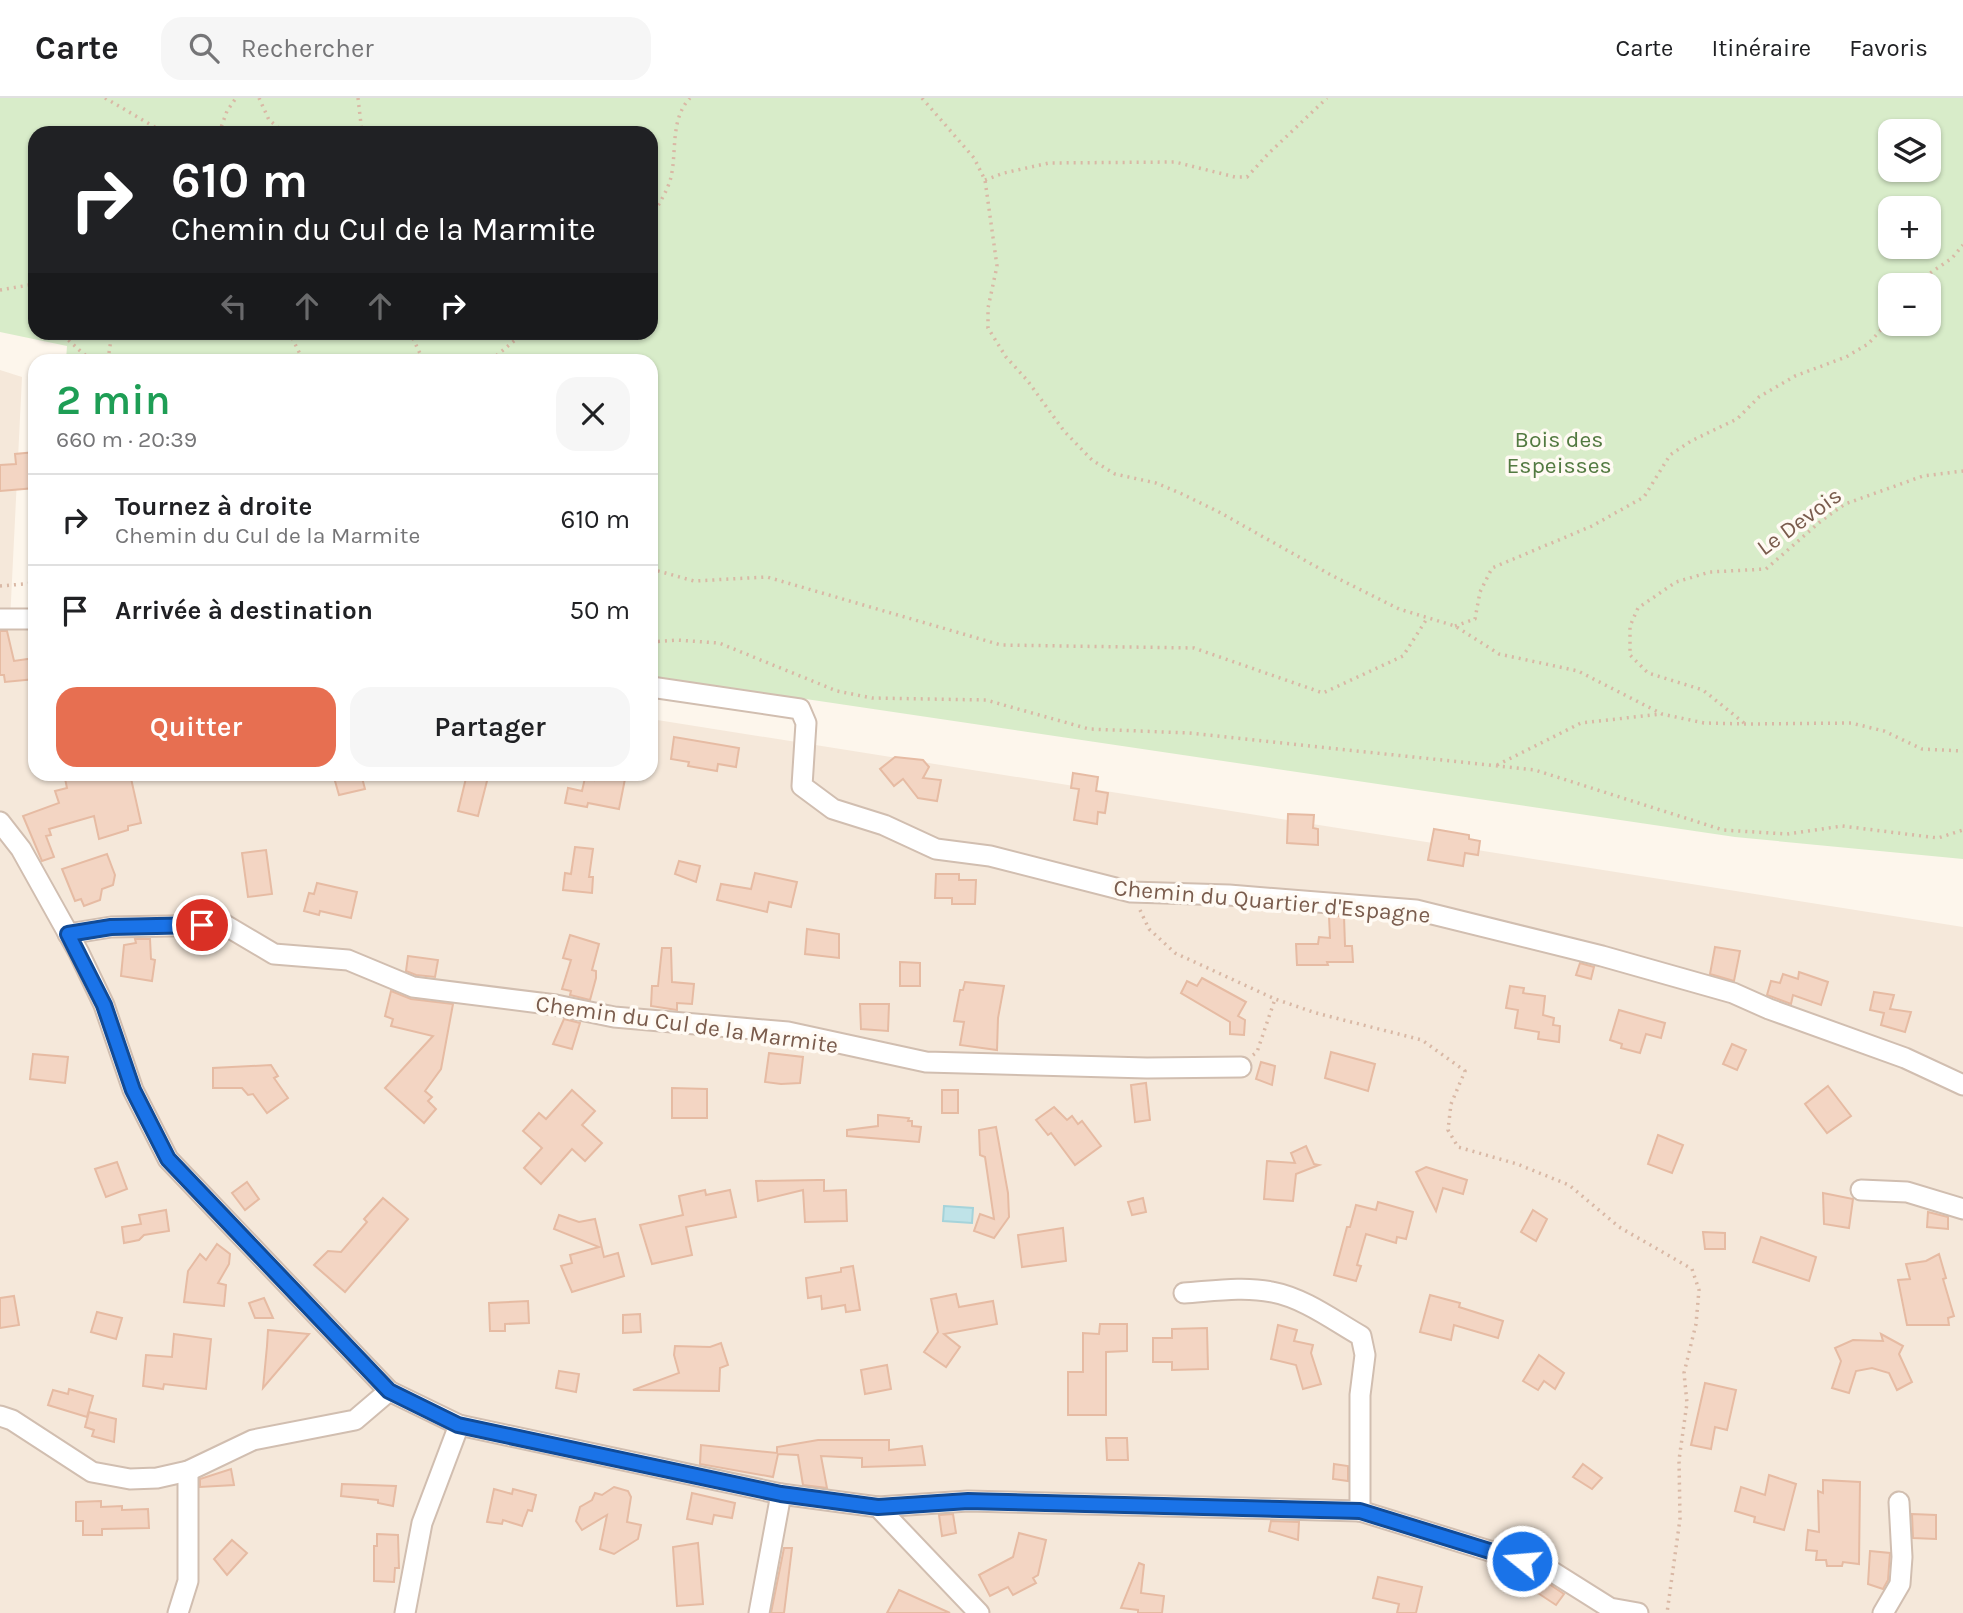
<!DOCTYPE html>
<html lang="fr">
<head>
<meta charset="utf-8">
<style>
  :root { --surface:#fff; --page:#f6f6f6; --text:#202124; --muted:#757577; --line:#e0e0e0; --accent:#e76f51 }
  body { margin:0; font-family:Karla,sans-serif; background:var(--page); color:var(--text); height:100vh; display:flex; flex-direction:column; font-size:26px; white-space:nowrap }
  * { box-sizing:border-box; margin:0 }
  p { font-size:23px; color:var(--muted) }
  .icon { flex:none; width:38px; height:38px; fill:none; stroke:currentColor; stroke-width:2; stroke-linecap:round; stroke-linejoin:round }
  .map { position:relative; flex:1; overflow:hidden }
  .drawer { position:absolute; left:28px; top:256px; width:630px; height:427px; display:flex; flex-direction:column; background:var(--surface); border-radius:21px; box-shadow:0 2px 5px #0004 }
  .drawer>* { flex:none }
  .top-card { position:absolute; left:28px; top:28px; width:630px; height:214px; border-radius:21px; box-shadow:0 2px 5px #0004; background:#202124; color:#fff; overflow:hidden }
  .tools { position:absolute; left:1878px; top:21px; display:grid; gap:14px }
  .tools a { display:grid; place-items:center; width:63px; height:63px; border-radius:14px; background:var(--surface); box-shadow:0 2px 5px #0004; font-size:35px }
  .pin { position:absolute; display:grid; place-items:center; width:60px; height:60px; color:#fff; margin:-30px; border:4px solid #fff; border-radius:50%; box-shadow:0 2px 7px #0007 }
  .me { position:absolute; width:77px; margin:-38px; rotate:287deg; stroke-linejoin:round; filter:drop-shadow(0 0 5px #0008) }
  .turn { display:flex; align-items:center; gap:24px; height:147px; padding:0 28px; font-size:32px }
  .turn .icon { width:91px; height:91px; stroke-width:2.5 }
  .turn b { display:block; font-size:49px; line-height:60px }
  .lanes { display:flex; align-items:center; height:66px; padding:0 28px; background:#0003; justify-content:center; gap:35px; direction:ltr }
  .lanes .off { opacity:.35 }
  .round { display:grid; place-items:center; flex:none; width:74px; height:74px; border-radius:21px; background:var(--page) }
  .head { display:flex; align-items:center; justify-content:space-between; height:119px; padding:0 28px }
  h1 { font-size:42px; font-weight:600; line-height:52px; color:#1e9e55 }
  .action { display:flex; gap:14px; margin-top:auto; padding:14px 28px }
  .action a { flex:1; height:80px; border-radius:21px; background:var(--accent); color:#fff; font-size:28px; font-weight:600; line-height:80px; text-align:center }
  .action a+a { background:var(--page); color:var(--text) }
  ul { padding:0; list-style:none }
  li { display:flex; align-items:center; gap:21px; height:91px; padding:0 28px; border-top:2px solid var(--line) }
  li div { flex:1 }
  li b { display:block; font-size:26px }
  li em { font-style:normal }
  header { display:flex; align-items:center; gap:42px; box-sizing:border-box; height:98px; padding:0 35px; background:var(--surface); border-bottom:2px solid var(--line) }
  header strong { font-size:33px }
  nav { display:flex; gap:38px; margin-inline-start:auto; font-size:24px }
  .search { width:490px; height:63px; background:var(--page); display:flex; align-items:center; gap:18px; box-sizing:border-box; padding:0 24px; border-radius:21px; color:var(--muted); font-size:26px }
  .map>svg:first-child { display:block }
  .residential { fill:#f5e8da }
  .green { fill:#d8ecc9; fill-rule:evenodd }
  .water { fill:#bfe3e8; stroke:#a5d3da; stroke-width:2 }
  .building { fill:#f3d5c3; stroke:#e6bba3; stroke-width:2 }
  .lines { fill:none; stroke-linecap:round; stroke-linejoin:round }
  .minor-casing { stroke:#d1beb0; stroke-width:23 }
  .path { stroke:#d9b8a5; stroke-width:3.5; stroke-dasharray:2 5; stroke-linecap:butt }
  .minor { stroke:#fff; stroke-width:19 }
  .route-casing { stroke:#114b97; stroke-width:18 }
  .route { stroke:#1a73e8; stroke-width:12 }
  .labels { text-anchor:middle; stroke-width:7; stroke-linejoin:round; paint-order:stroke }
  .park-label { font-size:23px; fill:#537a41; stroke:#fffaf3 }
  .street-label { font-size:23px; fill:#7a5c4d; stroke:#fffaf3 }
</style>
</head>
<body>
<header>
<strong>Carte</strong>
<div class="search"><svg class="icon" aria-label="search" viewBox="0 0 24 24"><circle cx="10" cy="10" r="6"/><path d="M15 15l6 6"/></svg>Rechercher</div>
<nav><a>Carte</a><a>Itinéraire</a><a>Favoris</a></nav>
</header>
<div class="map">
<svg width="1963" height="1515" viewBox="0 0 1963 1515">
  <rect width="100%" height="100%" fill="#fdf6ec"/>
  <path class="residential" d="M0 272 22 279 10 523 35 527V676H651V621L1963 829V1515H0Z"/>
  <path class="green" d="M0 0H1963V761L1735 739 651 578V262H66L67 248 0 234ZM1890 33H1928V72H1890ZM35 35H651V234H35ZM1890 110H1928V149H1890ZM1890 187H1928V226H1890Z"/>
  <path class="water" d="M944 1108 973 1110 972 1125 943 1123Z"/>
  <g class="building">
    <path d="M35 354V373H33L35 390 0 393V367L16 366 15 356Z"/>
    <path d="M0 533H7L14 563 35 560V581L5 584 4 577H0Z"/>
    <path d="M674 639 739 650 736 669 718 666 717 673 688 668 689 664 671 661Z"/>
    <path d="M895 659 923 662 929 669 923 680 941 682 937 703 918 700 903 681 894 688 880 671Z"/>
    <path d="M1073 675 1098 679 1096 693 1108 695 1105 715 1098 714 1097 726 1074 722 1079 691 1071 690Z"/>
    <path d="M64 676H130L141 725 128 728V732L99 741 94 718 49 731 51 737 46 738 54 759 42 763 23 718 59 705 55 693 67 690Z"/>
    <path d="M333 676H361L365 691 339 697Z"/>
    <path d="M467 676H485L484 678 488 679 478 718 458 713Z"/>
    <path d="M596 676H626L619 711 588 705 587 709 565 705 568 690 582 693 585 680 594 682Z"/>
    <path d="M1288 716 1314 717 1313 730 1318 731V747L1287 745Z"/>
    <path d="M1434 731 1469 737V741L1480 743 1478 757 1465 755 1463 768 1428 762Z"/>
    <path d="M575 749 593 751 589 779H593L592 795 563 792 565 775 571 776Z"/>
    <path d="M266 752 272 796 248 799 242 755Z"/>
    <path d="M107 756 115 777 113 787 102 791 100 802 84 808 81 801 75 803 62 771Z"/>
    <path d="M679 763 700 768 696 784 675 776Z"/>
    <path d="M755 775 797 784 791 809 769 804 767 814 717 802 721 786 751 791Z"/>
    <path d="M936 776H959V782H976L975 806H952V800H935Z"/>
    <path d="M317 785 357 794 351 820 320 813 319 817 304 813 309 795 314 796Z"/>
    <path d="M1329 818H1344L1345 848H1352L1353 864H1327L1328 867H1297L1296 846H1318L1319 839 1330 840Z"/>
    <path d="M807 831 839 836V860L805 856Z"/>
    <path d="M570 837 599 846 592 872 596 873V880L590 902 570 897 571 893 562 891 571 862 563 860Z"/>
    <path d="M135 841H150L151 861 155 862 152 883 121 878 124 847 136 845Z"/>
    <path d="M1715 849 1740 853 1734 883 1710 876Z"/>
    <path d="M662 850H671L672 884 694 886 692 906 677 905V912L651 908 652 888H658Z"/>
    <path d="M408 858 438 862 435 879 416 877 406 873Z"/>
    <path d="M900 864 920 865V888H900Z"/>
    <path d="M1580 865 1594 869 1591 881 1576 877Z"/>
    <path d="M1799 874 1828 884 1821 907 1793 897 1791 906 1767 897 1771 883 1780 885 1783 876 1798 881Z"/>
    <path d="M1202 880 1246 904 1238 918 1245 922 1244 937 1230 936V924L1181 895 1187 883 1197 888Z"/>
    <path d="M965 884 1004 888 998 920 997 952 960 947 964 924 954 923 960 892H963Z"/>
    <path d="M1510 888 1524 890 1523 895 1545 898 1543 917 1554 920 1553 927 1560 928 1559 944 1538 941 1539 934 1515 930 1518 912 1506 910Z"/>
    <path d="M391 893 411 901 453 906 441 971 425 993 432 999 428 1003 436 1011 424 1025 385 990 433 938 391 928 393 921 385 918Z"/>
    <path d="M1874 894 1894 897 1890 911 1911 914 1905 934 1881 927 1884 915 1870 912Z"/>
    <path d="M860 906H889L888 933 861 931Z"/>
    <path d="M1619 912 1665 925 1661 940 1646 936 1640 955 1621 950 1622 946 1610 942Z"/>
    <path d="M564 921 580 925 572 951 553 946Z"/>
    <path d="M1732 946 1746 952 1737 972 1723 966Z"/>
    <path d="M1331 954 1375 966 1368 993 1325 980Z"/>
    <path d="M769 955 803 959 800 985 781 986 765 984Z"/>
    <path d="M33 956 68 959 65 985 30 981Z"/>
    <path d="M1261 964 1275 968 1272 987 1256 981Z"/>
    <path d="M271 967 278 978 274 980 288 1000 267 1015 253 996 248 997 242 990H213V970Z"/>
    <path d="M1146 985 1150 1022 1135 1024 1131 987Z"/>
    <path d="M1828 988 1851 1018 1827 1035 1805 1006Z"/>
    <path d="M672 990 707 991V1020H672Z"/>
    <path d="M572 992 595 1013 582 1027 602 1045 585 1063 572 1051 541 1086 524 1070 542 1050 523 1033 539 1015 546 1021Z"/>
    <rect x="942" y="992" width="16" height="23"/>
    <path d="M1054 1009 1067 1022 1072 1018 1078 1026 1082 1023 1101 1048 1075 1067 1051 1035 1048 1037 1036 1022Z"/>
    <path d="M878 1017 909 1020 908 1023H912V1028L921 1029 919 1044 847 1038V1032L878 1028Z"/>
    <path d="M996 1029 1008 1095 1009 1119 994 1140 974 1133 980 1116 994 1121 985 1059 980 1057 979 1032Z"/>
    <path d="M1658 1037 1683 1047 1672 1075 1648 1066Z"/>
    <path d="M1306 1048 1314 1066 1319 1067 1296 1076 1293 1103 1264 1101 1267 1063 1295 1065 1291 1055Z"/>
    <path d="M117 1064 127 1091 106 1099 95 1071Z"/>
    <path d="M1426 1069 1467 1082 1463 1096 1443 1090 1436 1113 1416 1074Z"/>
    <path d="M818 1082H824V1093L846 1092 847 1123 805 1124 803 1092 758 1103 756 1083Z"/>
    <path d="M247 1084 259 1101 245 1112 232 1095Z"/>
    <path d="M705 1092 706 1097 730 1092 736 1119 686 1129 692 1157 652 1166 640 1127 683 1117 679 1098Z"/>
    <path d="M1823 1095 1853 1101 1849 1130 1824 1126Z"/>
    <path d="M383 1100 408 1121 345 1194 314 1167 328 1153 341 1154 367 1124 364 1121Z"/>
    <path d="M1143 1100 1146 1114 1132 1117 1128 1104Z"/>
    <path d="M1378 1104 1413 1114 1406 1141 1397 1139 1396 1145 1366 1136 1357 1167 1361 1168 1356 1183 1334 1177 1347 1129H1350L1356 1107 1376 1112Z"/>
    <path d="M166 1112 169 1133 144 1137 139 1142 124 1145 122 1129 141 1126 139 1117Z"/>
    <path d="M1533 1112 1547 1121 1536 1143 1521 1134Z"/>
    <path d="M1928 1114 1948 1119V1131L1927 1129Z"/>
    <path d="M559 1117 579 1124 595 1121 604 1159 618 1155 624 1178 572 1194 561 1168 572 1165 570 1157 599 1149 554 1131Z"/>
    <path d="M1063 1130 1066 1163 1022 1169 1018 1137Z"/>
    <path d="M1703 1134 1725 1135V1151H1705Z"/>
    <path d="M1761 1139 1816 1159 1809 1183 1753 1164Z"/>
    <path d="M217 1146 230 1156 229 1166 218 1185 226 1187 224 1208 184 1204 188 1173 200 1156 206 1162Z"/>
    <path d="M1939 1156 1946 1180 1943 1181 1954 1218 1948 1220 1949 1227H1907L1898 1182 1910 1181 1906 1166 1926 1163Z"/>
    <path d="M853 1168 860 1212 846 1214 845 1207 822 1211 821 1198 808 1200 806 1180 841 1174V1170Z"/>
    <path d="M956 1196 959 1209 993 1203 997 1226 944 1236 960 1249 946 1269 924 1254 938 1234 931 1201Z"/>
    <path d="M1430 1197 1460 1205 1459 1209 1503 1223 1498 1240 1454 1227 1451 1242 1420 1234Z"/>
    <path d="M14 1198 19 1227 0 1230V1200Z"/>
    <path d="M264 1200 273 1220H255L249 1205Z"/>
    <path d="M528 1203 529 1225 505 1226V1233H490L489 1205Z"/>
    <path d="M97 1214 122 1220 116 1241 91 1234Z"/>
    <path d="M640 1216 641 1234 623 1235V1217Z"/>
    <path d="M1100 1226H1127V1253L1106 1254V1317H1068V1274H1083V1235L1099 1236Z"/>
    <path d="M1278 1227 1297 1232 1294 1243 1313 1247 1311 1255 1321 1286 1303 1291 1296 1267 1271 1261Z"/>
    <path d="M1207 1230 1208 1271 1172 1272V1264H1153V1240H1172V1231Z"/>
    <path d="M268 1232 309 1236 263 1290 267 1248Z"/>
    <path d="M174 1236 211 1241 206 1291 164 1286 163 1291 143 1288 146 1257 172 1259Z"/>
    <path d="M1881 1236 1903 1248 1899 1256 1912 1284 1897 1292 1889 1275 1872 1270 1856 1273 1849 1295 1832 1290 1841 1263 1835 1250 1853 1242 1883 1243Z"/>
    <path d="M721 1245 728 1267 720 1270 719 1293 633 1292 679 1275 674 1257 675 1248 710 1249Z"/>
    <path d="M1539 1257 1564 1275 1555 1291 1544 1283 1538 1292 1523 1283Z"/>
    <path d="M887 1267 891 1291 865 1296 861 1272Z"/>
    <path d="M559 1273 579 1276 576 1294 556 1290Z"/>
    <path d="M1705 1285 1736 1292 1727 1332 1715 1329 1711 1351 1691 1347Z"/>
    <path d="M69 1291 93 1298 87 1319 48 1307 53 1292 68 1296Z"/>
    <path d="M89 1314 116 1321 114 1344 92 1338 94 1332 85 1329Z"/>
    <path d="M1106 1340H1127L1128 1362H1107Z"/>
    <path d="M818 1342H889V1352L922 1348 925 1367 862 1369V1360L821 1358 827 1390 803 1387 798 1357 778 1356 773 1379 700 1366 701 1347 777 1355V1349Z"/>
    <path d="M1334 1366 1348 1368V1383L1333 1381Z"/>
    <path d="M1583 1366 1602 1380 1592 1391 1573 1379Z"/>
    <path d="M231 1371 234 1387 200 1389V1381Z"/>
    <path d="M1769 1377 1796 1386 1784 1432 1754 1424 1755 1419 1735 1413 1741 1389 1765 1397Z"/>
    <path d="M1823 1382 1860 1384 1859 1466 1843 1464 1842 1468H1827L1826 1462H1816L1817 1453 1806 1452 1808 1432 1819 1434 1818 1393 1823 1395Z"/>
    <path d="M342 1386 396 1388 393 1408 378 1405V1402L341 1398Z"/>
    <path d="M614 1389 628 1393 631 1399 627 1424 641 1427 638 1441 614 1456 600 1451 607 1417 582 1432 576 1423 580 1409 592 1402 595 1395 602 1397Z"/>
    <path d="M494 1391 512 1396 513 1391 536 1397 532 1413 528 1412 522 1428 503 1422 502 1426 487 1424Z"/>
    <path d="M692 1395 735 1405 732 1420 714 1417 712 1426 687 1421Z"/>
    <path d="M101 1403V1409L122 1408V1412L148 1411 149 1430 102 1431V1437H83V1423H76V1404Z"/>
    <path d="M953 1416 956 1435 942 1438 939 1417Z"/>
    <path d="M1912 1416 1936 1417V1441L1913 1440Z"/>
    <path d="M1271 1423 1299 1424 1298 1442 1269 1433Z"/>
    <path d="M1019 1435 1046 1442 1038 1477 1033 1480 1036 1485 1013 1497 1008 1489 990 1498 979 1477 1013 1459Z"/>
    <path d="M377 1436 398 1437 399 1470H395L394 1484 374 1483V1448H377Z"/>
    <path d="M232 1442 247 1455 227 1477 214 1461Z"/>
    <path d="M698 1445 703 1506 677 1508 673 1449Z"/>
    <path d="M784 1450H792L784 1515H771Z"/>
    <path d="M1870 1453 1890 1455 1888 1482 1883 1491 1868 1486Z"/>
    <path d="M1139 1465 1144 1467 1141 1495 1164 1498 1162 1515H1138V1512L1121 1510Z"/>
    <path d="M1518 1475 1543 1482 1564 1496 1556 1507 1515 1480Z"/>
    <path d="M1378 1479 1422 1489 1416 1515H1397L1399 1506 1373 1500Z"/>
    <path d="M899 1492 950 1515H887Z"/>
  </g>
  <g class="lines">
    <defs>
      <g id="minor">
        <path d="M0 521H35"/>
        <path d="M651 589 800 611 806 625 802 688 833 711 884 727 936 751 990 758 1131 794 1229 797 1416 812 1602 858 1733 895 1769 911 1905 960 1963 987"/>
        <path d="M0 724 21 751 79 855 104 907 133 992 168 1061 389 1293 459 1327 781 1396 878 1409 968 1403 1360 1413 1548 1471 1610 1510 1638 1515"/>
        <path d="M68 836 111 829 225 827 274 856 348 862 413 889 556 907 614 919 788 934 926 964 1147 970 1241 969"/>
        <path d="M1861 1092 1907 1094 1963 1111"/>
        <path d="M1184 1195C1213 1193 1244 1188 1272 1194 1304 1200 1333 1222 1361 1238L1365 1257 1360 1297V1413"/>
        <path d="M0 1318 12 1322 92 1374 130 1381 157 1380 188 1373 253 1342 355 1322 389 1293"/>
        <path d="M878 1409 979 1515"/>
        <path d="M178 1515 188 1483V1373"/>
        <path d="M405 1515 422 1425 459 1327"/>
        <path d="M759 1515 781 1396"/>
        <path d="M1883 1515 1900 1486 1902 1459 1899 1404"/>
      </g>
    </defs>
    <use href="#minor" class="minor-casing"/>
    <g class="path">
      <path d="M105 0 165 35"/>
      <path d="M259 0 269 22 285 35"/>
      <path d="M358 0 362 35"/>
      <path d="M922 0 974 60 985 82 997 168 988 210V230L1006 259 1027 282 1064 333 1092 362 1115 376 1156 385 1182 396 1219 414 1331 477 1399 511 1455 528 1499 556 1578 573 1662 616 1704 625 1748 626 1851 625 1884 633 1922 651 1963 653"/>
      <path d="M219 35 227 13 236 0"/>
      <path d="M985 82 1004 75 1049 65 1175 64 1235 79H1247L1268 56 1327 0"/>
      <path d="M651 119C658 108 668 92 671 79 677 53 670 21 690 0"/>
      <path d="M1913 187 1952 160 1963 147"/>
      <path d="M0 192 35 186"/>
      <path d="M57 234C71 242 79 254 92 262"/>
      <path d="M289 234 303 262"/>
      <path d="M410 234 423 262"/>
      <path d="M108 262 112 234"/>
      <path d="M491 262 525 234"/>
      <path d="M651 471 694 483 767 479 1001 547 1194 550 1323 595 1403 558 1428 519"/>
      <path d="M0 488 35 485"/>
      <path d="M1455 528 1475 521 1480 494 1492 470 1592 428 1644 399 1670 357 1691 343 1737 321 1759 299 1795 278 1846 259 1868 246 1890 222"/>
      <path d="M651 544 677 542 719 545 837 593 872 600 986 602 1089 631 1189 635 1535 672 1723 732 1787 736 1842 728 1938 740 1963 732"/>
      <path d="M1744 625 1703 592 1648 575 1630 557V528L1638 510 1676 484 1710 474 1766 471 1821 423 1845 406 1923 378 1963 373"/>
      <path d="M1497 667 1581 625 1661 616"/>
      <path d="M1140 812 1149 831 1175 855 1275 901 1316 915 1422 942 1465 973 1451 1006 1448 1032 1458 1049 1517 1066 1569 1087 1619 1129 1692 1171 1699 1192 1696 1226 1684 1275 1687 1305 1679 1362 1680 1421 1667 1515"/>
      <path d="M1253 957 1257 954 1275 901"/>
    </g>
    <use href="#minor" class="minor"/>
  </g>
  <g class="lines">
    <defs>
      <path id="route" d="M202 827 111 829 68 836 104 907 133 992 168 1061 389 1293 458 1327 781 1396 878 1409 968 1403 1360 1413 1522 1463"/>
    </defs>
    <use href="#route" class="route-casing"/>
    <use href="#route" class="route"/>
  </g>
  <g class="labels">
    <g class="park-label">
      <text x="1559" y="349">Bois des<tspan x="1559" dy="26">Espeisses</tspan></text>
    </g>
    <g class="street-label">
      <text transform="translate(1799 423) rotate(-36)" y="8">Le Devois</text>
      <text transform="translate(1272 803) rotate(5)" y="8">Chemin du Quartier d'Espagne</text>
      <text transform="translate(687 926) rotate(8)" y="8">Chemin du Cul de la Marmite</text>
    </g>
  </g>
</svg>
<div class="tools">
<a><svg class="icon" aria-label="layers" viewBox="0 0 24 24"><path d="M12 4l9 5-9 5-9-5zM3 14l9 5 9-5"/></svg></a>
<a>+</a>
<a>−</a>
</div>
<div class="pin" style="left:202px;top:827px;background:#d93025"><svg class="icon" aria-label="arrive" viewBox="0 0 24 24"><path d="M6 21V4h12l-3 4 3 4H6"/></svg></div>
<svg class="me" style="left:1522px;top:1463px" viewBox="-20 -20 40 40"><circle r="17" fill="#1a73e8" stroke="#fff" stroke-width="3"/><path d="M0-11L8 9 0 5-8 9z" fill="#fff"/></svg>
<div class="top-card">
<div class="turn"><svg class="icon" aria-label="right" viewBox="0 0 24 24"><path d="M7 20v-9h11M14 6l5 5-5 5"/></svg><div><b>610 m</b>Chemin du Cul de la Marmite</div></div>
<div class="lanes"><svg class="icon off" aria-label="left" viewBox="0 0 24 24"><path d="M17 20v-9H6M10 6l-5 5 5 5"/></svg><svg class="icon off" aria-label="ahead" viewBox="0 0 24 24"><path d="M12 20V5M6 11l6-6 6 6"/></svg><svg class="icon off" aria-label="ahead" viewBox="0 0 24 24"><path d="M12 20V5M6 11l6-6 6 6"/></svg><svg class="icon" aria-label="right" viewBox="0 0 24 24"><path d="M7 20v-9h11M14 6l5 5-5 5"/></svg></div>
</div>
<section class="drawer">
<div class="head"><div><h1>2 min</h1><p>660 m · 20:39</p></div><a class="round"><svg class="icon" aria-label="close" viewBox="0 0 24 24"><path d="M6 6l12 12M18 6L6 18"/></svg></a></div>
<ul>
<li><svg class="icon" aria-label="right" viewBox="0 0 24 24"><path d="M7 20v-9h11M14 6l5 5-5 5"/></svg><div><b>Tournez à droite</b><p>Chemin du Cul de la Marmite</p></div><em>610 m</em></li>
<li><svg class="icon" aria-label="arrive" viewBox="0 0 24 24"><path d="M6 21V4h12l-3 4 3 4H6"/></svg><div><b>Arrivée à destination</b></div><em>50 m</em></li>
</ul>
<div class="action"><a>Quitter</a><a>Partager</a></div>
</section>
</div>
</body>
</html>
